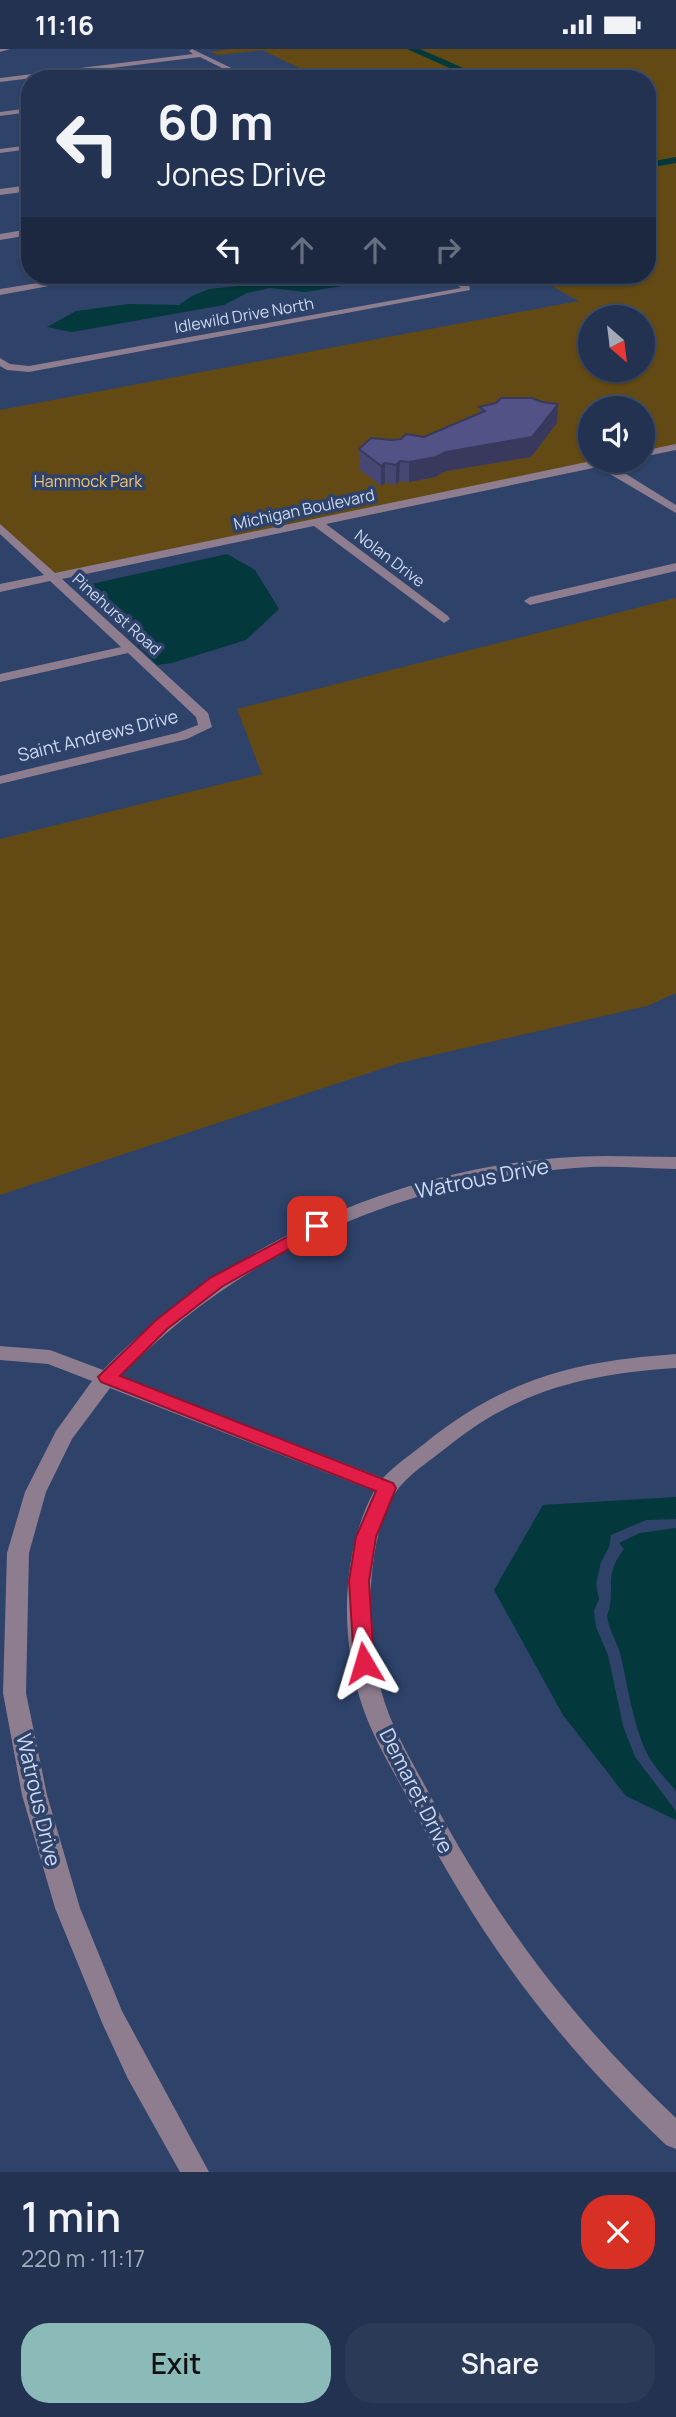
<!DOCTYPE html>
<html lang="en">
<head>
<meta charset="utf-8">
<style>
  :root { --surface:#223250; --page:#2a3a57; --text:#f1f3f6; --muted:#a2aab7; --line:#3f4d67; --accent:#8bbbb9 }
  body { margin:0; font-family:Manrope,sans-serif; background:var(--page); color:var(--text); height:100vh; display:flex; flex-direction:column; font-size:26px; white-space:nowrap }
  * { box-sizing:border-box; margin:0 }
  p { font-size:23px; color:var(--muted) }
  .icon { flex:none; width:38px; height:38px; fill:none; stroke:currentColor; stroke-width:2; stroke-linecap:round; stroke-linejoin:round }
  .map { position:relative; height:2123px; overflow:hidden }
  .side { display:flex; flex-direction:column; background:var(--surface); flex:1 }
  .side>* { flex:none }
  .hud { position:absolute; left:21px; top:21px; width:635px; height:214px; border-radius:28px; box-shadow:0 2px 5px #0004,0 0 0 2px var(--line); background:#223250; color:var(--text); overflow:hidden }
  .needle { width:46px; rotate:152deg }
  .fabs { position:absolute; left:578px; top:256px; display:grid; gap:14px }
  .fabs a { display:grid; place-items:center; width:77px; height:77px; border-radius:50%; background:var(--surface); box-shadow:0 2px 5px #0004,0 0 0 2px var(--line); font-size:35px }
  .pin { position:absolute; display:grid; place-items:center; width:60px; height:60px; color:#fff; margin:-30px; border-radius:14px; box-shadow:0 4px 10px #0006 }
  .me { position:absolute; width:77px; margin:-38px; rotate:353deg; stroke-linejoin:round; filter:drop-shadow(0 0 5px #0008) }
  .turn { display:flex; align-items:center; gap:24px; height:147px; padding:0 21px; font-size:32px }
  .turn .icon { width:91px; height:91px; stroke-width:2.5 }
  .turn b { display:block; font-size:49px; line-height:60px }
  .lanes { display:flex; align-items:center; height:66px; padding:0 21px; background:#0003; justify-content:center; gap:35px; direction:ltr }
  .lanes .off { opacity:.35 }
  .round { display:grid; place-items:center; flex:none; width:74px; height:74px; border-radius:28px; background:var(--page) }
  .head { display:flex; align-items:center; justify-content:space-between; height:119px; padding:0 21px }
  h1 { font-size:42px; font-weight:600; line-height:52px }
  .primary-button { display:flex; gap:14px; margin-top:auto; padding:14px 21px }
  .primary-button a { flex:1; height:80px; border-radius:28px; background:var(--accent); color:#111; font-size:28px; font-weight:600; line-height:80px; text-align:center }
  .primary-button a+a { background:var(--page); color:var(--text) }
  .status { display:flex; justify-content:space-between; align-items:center; height:49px; padding:0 35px; background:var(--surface); direction:ltr }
  .status svg { height:19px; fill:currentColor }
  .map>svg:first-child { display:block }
  .green { fill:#634a14; fill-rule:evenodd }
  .water { fill:#03383c }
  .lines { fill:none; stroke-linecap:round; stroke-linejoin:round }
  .canal { fill:#03383c; fill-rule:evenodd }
  .minor { fill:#8d7d8f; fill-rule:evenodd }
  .wall { fill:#474774 }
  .shaded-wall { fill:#39395e }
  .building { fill:#525287; stroke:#39395e; stroke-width:2 }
  .route { fill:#e11d48; stroke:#92132f; stroke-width:2 }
  .labels { text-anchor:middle; stroke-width:7; stroke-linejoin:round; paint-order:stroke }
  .far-street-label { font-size:16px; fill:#ccd9f1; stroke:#2e426a }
  .far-park-label { font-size:16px; fill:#f1c570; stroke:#2e426a }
  .street-label { font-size:18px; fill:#ccd9f1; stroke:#2e426a }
  .near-street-label { font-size:21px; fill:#ccd9f1; stroke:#2e426a }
</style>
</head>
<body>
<div class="status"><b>11:16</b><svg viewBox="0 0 49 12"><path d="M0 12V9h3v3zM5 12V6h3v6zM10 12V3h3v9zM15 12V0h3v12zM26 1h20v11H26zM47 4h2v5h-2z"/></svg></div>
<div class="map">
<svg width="676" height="2123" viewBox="0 0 676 2123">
  <rect width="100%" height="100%" fill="#2e426a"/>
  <g class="green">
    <path d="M230 0H676V397L642 404V359H590V411H607L51 528 0 479V361L579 252 531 226H648V30H322L262 1 218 6 210 3ZM590 268H642V320H590Z"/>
    <path d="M676 549V944L647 957 399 1014 0 1146V790L262 725 237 660Z"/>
  </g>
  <g class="water">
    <path d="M338 226H345L355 235 305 243 270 239 247 244 224 256 72 283 47 278 76 262 129 255 179 256 192 247 209 240Z"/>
    <path d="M227 505 255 521 279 560 246 591 172 614 157 616 78 538Z"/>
    <path d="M676 1448V1470L646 1471 611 1486 609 1498 601 1513 596 1535 599 1550 594 1562 596 1578 608 1606 623 1677 635 1708 676 1762V1771L626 1747 563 1666 494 1541 543 1456Z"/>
    <path d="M676 1479V1742C667 1731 656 1720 649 1708 634 1681 628 1638 621 1608 618 1594 609 1582 607 1567 617 1541 602 1528 624 1500L619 1494 640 1484Z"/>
  </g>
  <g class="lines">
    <g class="canal">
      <path d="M407 0H420L488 30H474Z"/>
      <path d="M676 108V114L648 119V113Z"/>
    </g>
    <g class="minor">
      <path d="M0 0H10L0 3Z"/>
      <path d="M192 0 254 30H244L200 8 0 33V29L193 5 189 2Z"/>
      <path d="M30 59V63L0 67V63Z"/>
      <path d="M30 96V100L0 104V100Z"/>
      <path d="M30 136V142L0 146V140Z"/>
      <path d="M30 180V186L0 191V185Z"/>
      <path d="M88 226H109L0 246V240Z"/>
      <path d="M441 226H452L469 235 470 241 29 323 7 321 0 317V309L10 315 29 317 461 239Z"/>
      <path d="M676 395V401L642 408V402Z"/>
      <path d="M596 411H618L610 415 676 456V464L598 418 326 475 448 567 450 570 444 574 314 477 62 530 208 664 212 678 187 690 0 735V727L177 684 198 676 196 668 128 604 0 633V625L121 598 50 532 0 543V535L44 526 0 485V475L55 524Z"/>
      <path d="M676 514V522L530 556 524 552 530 548Z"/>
      <path d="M606 1107 676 1108V1120C642 1119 608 1116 575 1119 404 1131 239 1204 120 1328L383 1429C395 1416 410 1406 424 1395 504 1330 575 1312 676 1305V1319C586 1325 517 1341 446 1399 427 1414 404 1428 392 1449 381 1468 376 1493 373 1515 368 1557 369 1600 381 1641 391 1679 412 1712 430 1746 497 1872 572 1971 676 2069V2100L666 2096C556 1991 482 1894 413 1759 396 1726 375 1694 363 1659 340 1593 340 1506 374 1442L110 1339 72 1390 46 1443 29 1504 26 1644 47 1746 80 1859 122 1962 209 2123H180L128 2030 103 1976 55 1859 22 1746 3 1644 7 1504 25 1443 56 1382 92 1332 48 1315 0 1311V1297L50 1301 103 1321C231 1189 421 1108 606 1107Z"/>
    </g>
  </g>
  <path class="wall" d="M479 358 557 374 531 408 446 422 435 428 409 433 399 432 396 436 385 434 381 437 359 420V400L391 391 424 388 479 364Z"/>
  <g class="shaded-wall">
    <path d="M558 355 557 374 531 408 446 422 435 428 409 433V413Z"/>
    <path d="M400 412 399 432 396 436V416Z"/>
    <path d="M385 414V434L381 437V417Z"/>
  </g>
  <path class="building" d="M501 349H532L542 353 558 355 532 388 446 403 436 408 409 413 400 412 396 416 385 414 381 417 359 400 371 389 391 391 401 390 406 385 424 388 485 362 479 358 496 354Z"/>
  <path class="route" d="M317 1172 323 1174 325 1177 323 1181 223 1237 167 1280 120 1327 393 1434 396 1439 376 1488 369 1532 374 1614 371 1620 364 1622 357 1620 354 1614 349 1532 356 1488 376 1442 101 1333 98 1328 155 1272 210 1229Z"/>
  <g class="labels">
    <g class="far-street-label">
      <text transform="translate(244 266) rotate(-10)" y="6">Idlewild Drive North</text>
      <text transform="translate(304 460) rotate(-12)" y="6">Michigan Boulevard</text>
      <text transform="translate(390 509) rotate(37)" y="6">Nolan Drive</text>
      <text transform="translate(117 565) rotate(42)" y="6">Pinehurst Road</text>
    </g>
    <g class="far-park-label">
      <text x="88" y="438">Hammock Park</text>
    </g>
    <g class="street-label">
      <text transform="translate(98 687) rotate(-14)" y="6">Saint Andrews Drive</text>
    </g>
    <g class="near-street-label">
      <text transform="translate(482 1130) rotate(-11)" y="7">Watrous Drive</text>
      <text transform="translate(416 1742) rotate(63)" y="7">Demaret Drive</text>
      <text transform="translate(38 1751) rotate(77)" y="7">Watrous Drive</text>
    </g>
  </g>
</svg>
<div class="fabs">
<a><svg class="needle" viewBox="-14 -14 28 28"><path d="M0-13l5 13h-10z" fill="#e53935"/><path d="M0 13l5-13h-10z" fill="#a2aab7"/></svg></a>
<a><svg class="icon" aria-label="sound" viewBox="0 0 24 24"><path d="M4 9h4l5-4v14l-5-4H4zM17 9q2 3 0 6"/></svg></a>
</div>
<div class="pin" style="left:317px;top:1177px;background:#d93025"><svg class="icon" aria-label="arrive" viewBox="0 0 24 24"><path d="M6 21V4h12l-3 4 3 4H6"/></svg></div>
<svg class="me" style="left:364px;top:1614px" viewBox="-20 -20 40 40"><path d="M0-17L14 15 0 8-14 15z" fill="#e11d48" stroke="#fff" stroke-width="4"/></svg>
<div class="hud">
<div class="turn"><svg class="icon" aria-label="left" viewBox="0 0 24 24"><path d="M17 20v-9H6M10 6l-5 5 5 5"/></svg><div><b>60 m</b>Jones Drive</div></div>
<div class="lanes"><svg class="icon" aria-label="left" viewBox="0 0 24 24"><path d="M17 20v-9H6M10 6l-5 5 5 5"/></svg><svg class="icon off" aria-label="ahead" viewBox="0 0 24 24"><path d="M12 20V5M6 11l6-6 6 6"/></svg><svg class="icon off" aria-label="ahead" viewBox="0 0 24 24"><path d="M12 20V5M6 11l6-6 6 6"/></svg><svg class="icon off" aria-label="right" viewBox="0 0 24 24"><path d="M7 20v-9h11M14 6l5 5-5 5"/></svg></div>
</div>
</div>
<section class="side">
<div class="head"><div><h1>1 min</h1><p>220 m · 11:17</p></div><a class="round" style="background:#d93025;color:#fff"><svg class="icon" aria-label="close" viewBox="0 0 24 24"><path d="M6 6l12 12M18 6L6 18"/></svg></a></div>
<div class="primary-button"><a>Exit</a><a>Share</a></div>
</section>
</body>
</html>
